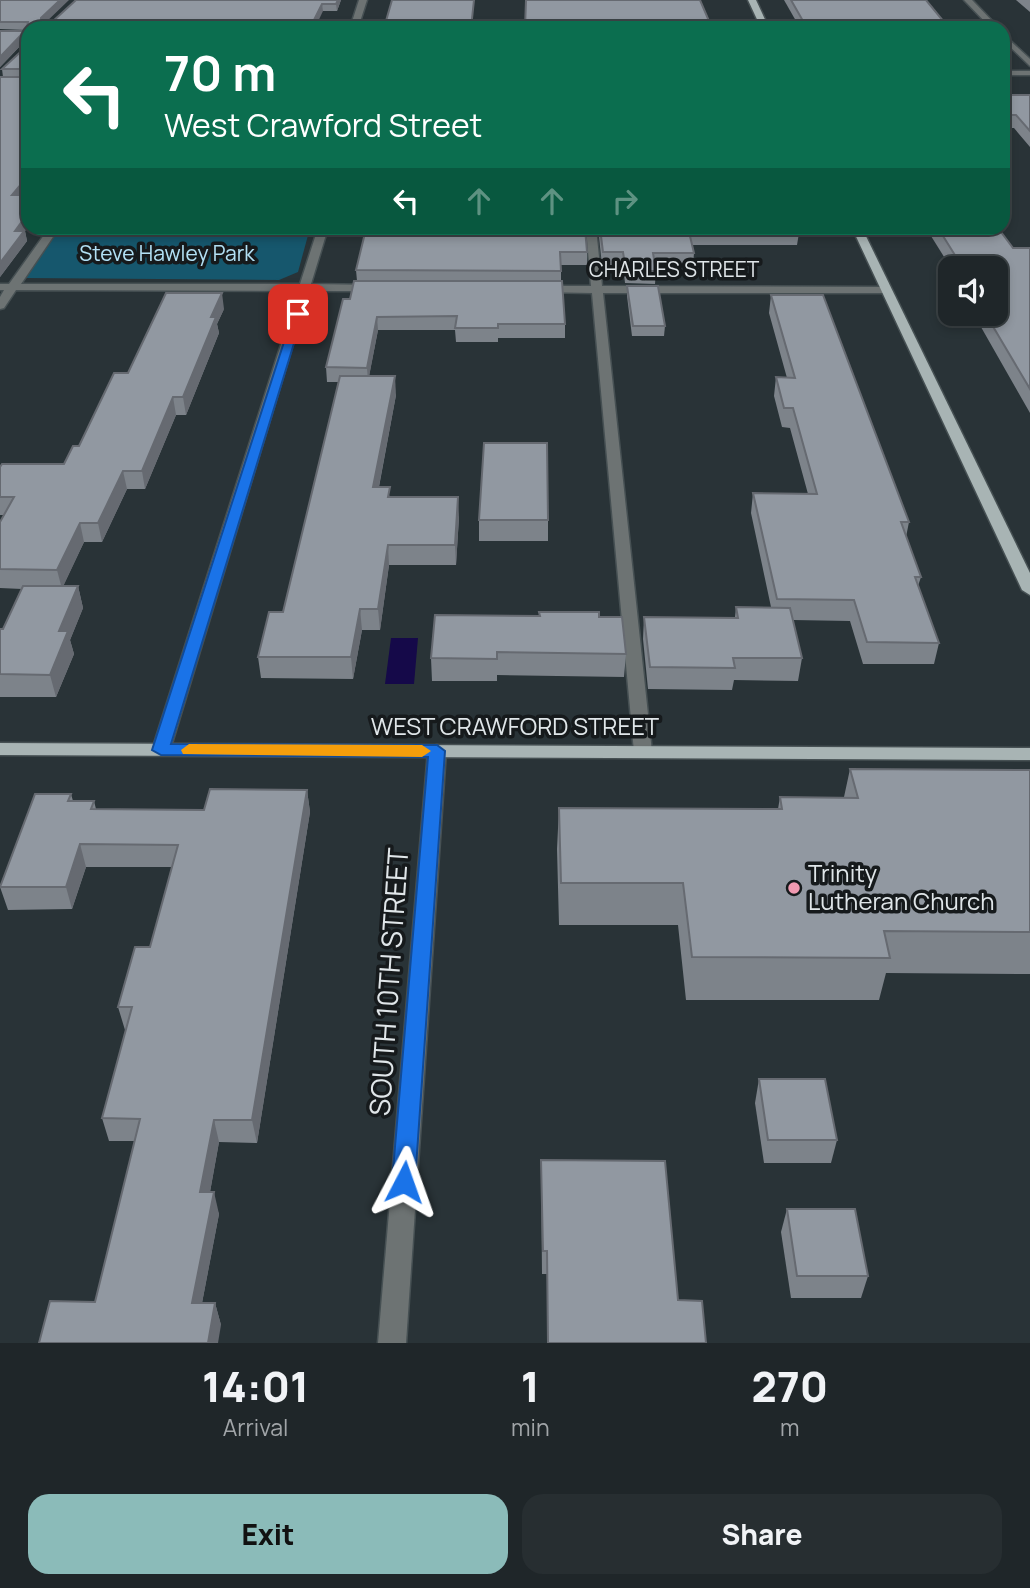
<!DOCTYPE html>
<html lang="en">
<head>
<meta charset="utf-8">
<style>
  :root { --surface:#1f2629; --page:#272e31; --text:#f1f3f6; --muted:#a1a5a8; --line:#3c4346; --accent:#8bbbb9 }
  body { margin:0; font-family:Manrope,sans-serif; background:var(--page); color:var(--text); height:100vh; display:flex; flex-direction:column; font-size:26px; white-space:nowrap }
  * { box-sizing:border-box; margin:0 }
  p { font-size:23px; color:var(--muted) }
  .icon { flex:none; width:38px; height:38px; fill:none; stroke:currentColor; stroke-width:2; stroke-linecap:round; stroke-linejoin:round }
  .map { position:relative; height:1343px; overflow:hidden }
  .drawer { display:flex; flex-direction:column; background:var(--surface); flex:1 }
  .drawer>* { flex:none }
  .banner { position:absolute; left:21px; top:21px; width:989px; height:214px; border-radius:21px; box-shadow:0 4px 10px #0003,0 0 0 2px var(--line); background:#0b6e4f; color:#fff; overflow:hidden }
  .buttons { position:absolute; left:938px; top:256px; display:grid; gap:14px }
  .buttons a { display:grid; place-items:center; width:70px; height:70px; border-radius:14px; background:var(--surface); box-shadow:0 4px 10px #0003,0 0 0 2px var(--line); font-size:35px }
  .pin { position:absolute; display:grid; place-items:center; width:60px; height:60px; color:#fff; margin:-30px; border-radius:14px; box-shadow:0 4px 10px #0006 }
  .me { position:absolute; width:77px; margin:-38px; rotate:4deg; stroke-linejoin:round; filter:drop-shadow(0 0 5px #0008) }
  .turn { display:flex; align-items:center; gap:24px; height:147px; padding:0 28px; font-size:32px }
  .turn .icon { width:91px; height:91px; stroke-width:2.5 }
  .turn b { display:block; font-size:49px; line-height:60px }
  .lanes { display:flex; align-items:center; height:66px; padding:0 28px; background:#0003; justify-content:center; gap:35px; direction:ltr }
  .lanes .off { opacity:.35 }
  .eta { display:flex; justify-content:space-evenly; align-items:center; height:119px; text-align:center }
  .eta b { font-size:42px; font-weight:800; line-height:49px }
  .primary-button { display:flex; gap:14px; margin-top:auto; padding:14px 28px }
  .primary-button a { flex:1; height:80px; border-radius:21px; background:var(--accent); color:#111; font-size:28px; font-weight:800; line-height:80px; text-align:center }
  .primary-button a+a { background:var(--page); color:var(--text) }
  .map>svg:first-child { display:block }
  .green { fill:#16576d }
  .water { fill:#150949 }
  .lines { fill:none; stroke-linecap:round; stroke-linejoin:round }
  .minor-casing { stroke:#465053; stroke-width:3 }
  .major-casing { stroke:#465053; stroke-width:3 }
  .minor { fill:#6d7373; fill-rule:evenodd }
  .major { fill:#a8b4b4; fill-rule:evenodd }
  .wall { fill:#7d838a }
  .shaded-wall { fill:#666a71 }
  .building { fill:#9198a1; stroke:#666a71; stroke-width:2 }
  .route { fill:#1a73e8; stroke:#114b97; stroke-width:2 }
  .slow { fill:#f59e0b }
  .poi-dot { fill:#f19ab1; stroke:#161a1c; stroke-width:2.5 }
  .labels { text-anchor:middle; stroke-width:7; stroke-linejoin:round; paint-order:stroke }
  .far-park-label { font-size:21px; fill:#b3e1f5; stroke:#161a1c }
  .far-street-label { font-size:21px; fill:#e0e6e9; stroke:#161a1c }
  .street-label { font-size:24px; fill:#e0e6e9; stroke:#161a1c }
  .poi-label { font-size:24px; fill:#e0e6e9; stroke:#161a1c; text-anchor:start }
  .near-street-label { font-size:28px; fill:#e0e6e9; stroke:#161a1c }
</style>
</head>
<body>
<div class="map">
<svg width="1030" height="1343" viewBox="0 0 1030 1343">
  <rect width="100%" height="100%" fill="#293337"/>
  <path class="green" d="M60 228H310L298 272 279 280 25 278Z"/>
  <path class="water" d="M391 638H418L414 684H385Z"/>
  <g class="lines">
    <defs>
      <g id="minor">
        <path d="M359 0H367L358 28H350Z"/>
        <path d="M964 0H972L999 28H991Z"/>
        <path d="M1003 34 1030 59V66L1003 40Z"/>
        <rect x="1003" y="71" width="27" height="4"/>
        <path d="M49 228H59L21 284H300L318 228H328L311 284 374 285 380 288 374 291H309L170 750 168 754H154L152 750 298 291 16 290 4 308 0 309V297L4 290H0V284H9Z"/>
        <path d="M586 228H596L602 286 885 287 891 290 885 293H603L652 752 650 756H636L634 752 592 293 539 292 533 289 539 286H591Z"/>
        <path d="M437 745 444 747 446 751 406 1343H378L428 751 430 747Z"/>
      </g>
      <g id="major">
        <path d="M748 0H756L769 28H761Z"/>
        <path d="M852 228H862L1030 573V595L1022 590Z"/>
        <path d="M0 743 1030 748V760L0 755Z"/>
      </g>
    </defs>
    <use href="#minor" class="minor-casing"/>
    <use href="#major" class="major-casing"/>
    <use href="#minor" class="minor"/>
    <use href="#major" class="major"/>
  </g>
  <g class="wall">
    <path d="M0 0 46 22 341 0 337 11H323L23 43 0 67V31L26 30 0 29Z"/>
    <path d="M784 0H926L949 28H800Z"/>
    <path d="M1016 0H1030V12Z"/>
    <path d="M28 45V188L22 195 25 231 27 241 0 277 3 77 2 69Z"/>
    <path d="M1003 95H1030V147L1014 128H1003Z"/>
    <path d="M598 228H797L799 233 797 245H692L694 253 693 265H655L656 271 655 284 625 283 623 265H602Z"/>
    <path d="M926 228H998L1013 248H1030V413L973 313H996V268H951Z"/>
    <path d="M365 233 587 252V265H561V281L565 324V338H498V342H456L455 330H378L369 376 396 395 379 487 391 497 459 517 456 565H389L380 630H362L353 679 261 678 258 657 283 612 339 382H327L326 367 357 281 356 270Z"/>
    <path d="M627 286 665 326 664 336H632L627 296Z"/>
    <path d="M771 295 909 522 906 537 921 577 918 586 939 643 934 664H863L850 621 793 620 802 658 798 681 734 680 732 690 648 689 643 639 644 617H735L736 607H771L751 513 753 493 808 494 790 428 782 427 774 396 776 377 787 378 769 313Z"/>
    <path d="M224 309 217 324 219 333 186 415H176L145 489H127L102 542H84L63 586H78L83 608 70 640 74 654 56 697H0V629H3L22 589 0 588V522L4 515H0V467L64 464 79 446 128 373Z"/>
    <rect x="479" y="520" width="69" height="21"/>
    <path d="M599 617 626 654 624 677 497 675V681H432L431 658Z"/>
    <path d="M850 769 1030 770V974L886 973 879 1000H686L678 925H559L557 849 559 808 778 809 780 797H844Z"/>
    <path d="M307 790 310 812 257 1143 219 1142 210 1192 219 1214 202 1303H215L221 1325 95 1302 135 1141H109L102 1118 126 1030H125L118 1007 150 947 172 867H86L72 909 8 910 0 887 71 794 73 801H94L96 809 204 810Z"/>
    <path d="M759 1079 837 1140 831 1163H764L755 1103Z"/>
    <path d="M541 1160 678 1300 706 1343H547V1274H542Z"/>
    <path d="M787 1209 868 1276 861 1298H791L781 1232Z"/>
  </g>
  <g class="shaded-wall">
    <path d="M60 0H69L42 26V28L41 18Z"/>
    <path d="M338 0H341L337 11 336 4Z"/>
    <path d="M322 4 323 11 315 28H310Z"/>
    <path d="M21 35 23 43 0 67V57Z"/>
    <path d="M28 176V188L14 205 12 195Z"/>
    <path d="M28 213V226L25 231 27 241 0 277V263L15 231Z"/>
    <path d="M222 293 224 309 217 324 219 333 186 415 183 397 211 317Z"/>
    <path d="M377 317 378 330 368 382 367 368Z"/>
    <path d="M395 376 396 395 375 507 373 487Z"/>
    <path d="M173 397 176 415 145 489 142 471Z"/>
    <path d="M123 471 127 489 102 542 98 523Z"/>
    <path d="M458 497 459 517 456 565 455 545Z"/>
    <path d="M80 523 84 542 62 589 57 570Z"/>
    <path d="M388 545 389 565 380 630 378 609Z"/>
    <path d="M78 586 83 608 70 640 74 654 56 697 50 675 59 631Z"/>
    <path d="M360 609 362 630 353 679 351 657Z"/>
    <path d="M307 790 310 812 257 1143 252 1120Z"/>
    <path d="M80 844 86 867 72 909 66 887Z"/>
    <path d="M214 1120 219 1142 206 1214 200 1192Z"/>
    <path d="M214 1192 219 1214 198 1324 192 1303Z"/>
    <path d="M215 1303 221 1325 218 1343H208Z"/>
  </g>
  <g class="building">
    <path d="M0 0H60L41 18V22H52L76 0H338L336 4H322L310 28H28V35H21L0 57V31H26L28 22H0Z"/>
    <path d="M392 0H474L471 28H384Z"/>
    <path d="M526 0H700L712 28H525Z"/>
    <path d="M791 0H926L949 28H807Z"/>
    <path d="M28 45V77L26 69H2Z"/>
    <path d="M0 77H28V176L12 195H28V213L15 231H24L0 263Z"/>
    <path d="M1003 95H1030V131L1016 115H1003Z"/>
    <path d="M375 228H585L587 252H560L561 271 356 270 365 233H373Z"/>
    <path d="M600 228H797L799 233 689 232 694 253H653L656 271H626L623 252H603Z"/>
    <path d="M938 228H998L1013 248H1030V389L985 313H996V268H963Z"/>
    <path d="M354 281H562L565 324H498V328H455L457 316 377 317 367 368 326 367 343 299H350Z"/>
    <path d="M627 286H658L665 326H633Z"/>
    <path d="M166 293H222L211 317H216L183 397H173L142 471H123L98 523H80L57 570 0 569V522L14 497H0V467L2 464H64L73 446H79L114 373H128Z"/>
    <path d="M771 295H823L909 522H901L921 577H915L939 643 867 642 854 600 777 599 753 493 817 494 793 408H784L776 377 795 378Z"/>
    <path d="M340 376H395L373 487H390L388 497H458L455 545H388L378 609H360L351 657H258L269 612H283Z"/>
    <path d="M484 443H547L548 520H479Z"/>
    <path d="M23 586H78L59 631H68L50 675 0 674V629H3Z"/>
    <path d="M736 607 790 608 802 658H733L735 668 650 667 644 617 738 618Z"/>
    <path d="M539 612H599V617H622L626 654 497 652V659L431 658 435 615 540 616Z"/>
    <path d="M850 769 1030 770V932L884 931 890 958 692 957 683 883H561L559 808 782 809 780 797 858 798Z"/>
    <path d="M210 789 307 790 252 1120H214L200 1192H214L192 1303H215L208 1343H39L50 1301 95 1302 140 1119 102 1118 132 1007H118L135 947H150L178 845 80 844 66 887H0L35 794H71L68 801H94L91 809 204 810Z"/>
    <path d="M759 1079H825L837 1140H768Z"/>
    <path d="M541 1160 665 1161 678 1300 702 1301 706 1343H548L547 1251H543Z"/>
    <path d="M787 1209H855L868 1276H797Z"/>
  </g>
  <path class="route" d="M294 311 303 314 171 744 437 745 445 751 415 1182 412 1189 404 1192 396 1189 392 1182 428 757 161 755 152 750Z"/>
  <path class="slow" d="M189 744 422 745 431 751 422 757 183 754 181 750Z"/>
  <circle class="poi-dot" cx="794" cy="888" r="7"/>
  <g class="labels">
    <g class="far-park-label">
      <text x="167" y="261">Steve Hawley Park</text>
    </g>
    <g class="far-street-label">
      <text x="674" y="277">CHARLES STREET</text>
    </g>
    <g class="street-label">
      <text x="515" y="735">WEST CRAWFORD STREET</text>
    </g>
    <g class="poi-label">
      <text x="808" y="882">Trinity<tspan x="808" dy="28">Lutheran Church</tspan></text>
    </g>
    <g class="near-street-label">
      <text transform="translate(389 982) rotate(-86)" y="10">SOUTH 10TH STREET</text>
    </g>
  </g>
</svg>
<div class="buttons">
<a><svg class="icon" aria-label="sound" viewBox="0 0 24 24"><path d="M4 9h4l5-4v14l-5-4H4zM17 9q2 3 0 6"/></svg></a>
</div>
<div class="pin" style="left:298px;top:314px;background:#d93025"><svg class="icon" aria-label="arrive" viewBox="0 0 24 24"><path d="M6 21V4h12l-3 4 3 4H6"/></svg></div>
<svg class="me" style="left:404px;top:1182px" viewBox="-20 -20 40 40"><path d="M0-17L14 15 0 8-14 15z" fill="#1a73e8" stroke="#fff" stroke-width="4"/></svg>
<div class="banner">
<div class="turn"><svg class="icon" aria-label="left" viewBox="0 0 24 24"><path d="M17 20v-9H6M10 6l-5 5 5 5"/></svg><div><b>70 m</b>West Crawford Street</div></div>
<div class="lanes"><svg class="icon" aria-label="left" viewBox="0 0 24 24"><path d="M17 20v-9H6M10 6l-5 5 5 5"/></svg><svg class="icon off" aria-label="ahead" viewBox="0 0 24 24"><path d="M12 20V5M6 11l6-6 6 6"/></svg><svg class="icon off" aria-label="ahead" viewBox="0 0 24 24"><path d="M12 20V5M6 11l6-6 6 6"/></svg><svg class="icon off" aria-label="right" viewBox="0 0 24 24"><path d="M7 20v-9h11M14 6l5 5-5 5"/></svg></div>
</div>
</div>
<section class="drawer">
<div class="eta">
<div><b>14:01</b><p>Arrival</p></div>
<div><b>1</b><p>min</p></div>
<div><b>270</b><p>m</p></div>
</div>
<div class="primary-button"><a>Exit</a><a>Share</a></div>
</section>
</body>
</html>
